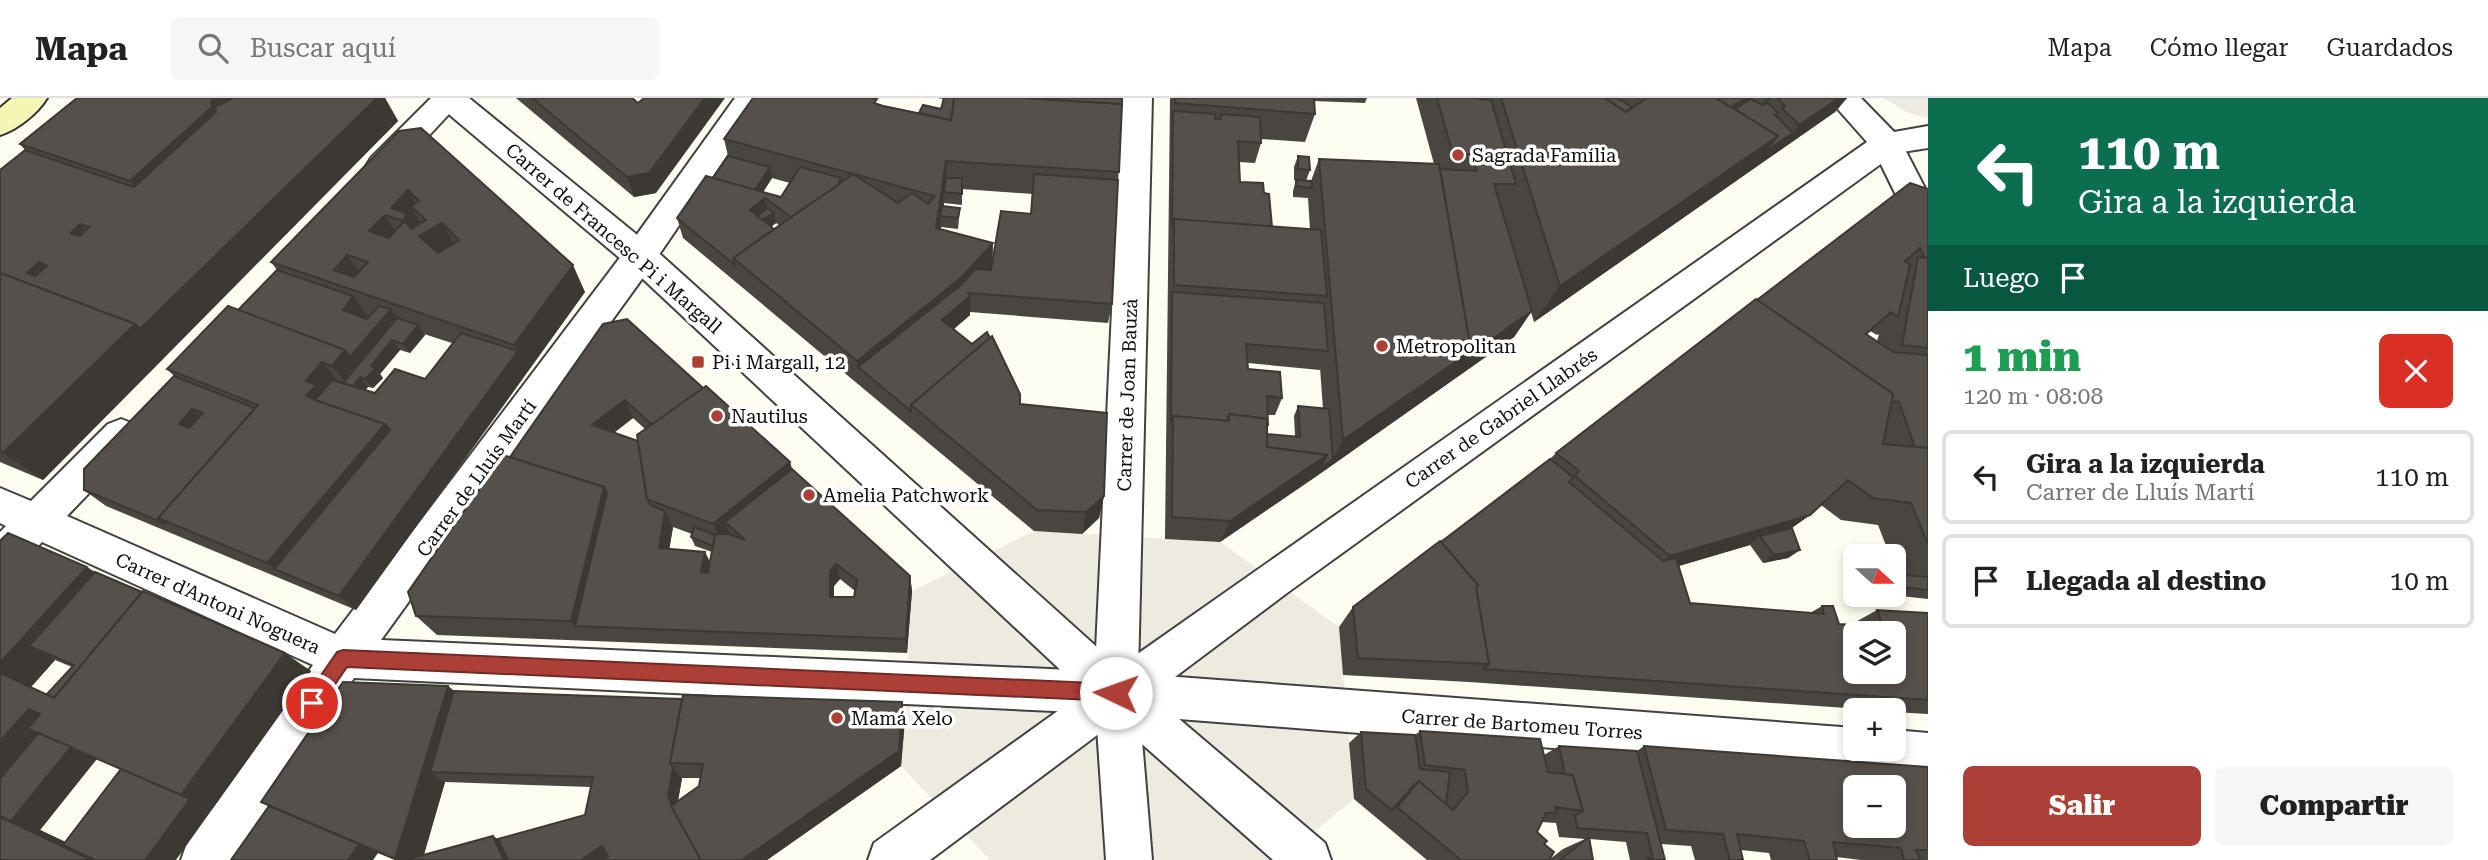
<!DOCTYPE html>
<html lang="es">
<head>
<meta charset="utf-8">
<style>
  :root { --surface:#fff; --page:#f6f6f6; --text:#222; --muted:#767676; --line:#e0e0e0; --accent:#ad4036 }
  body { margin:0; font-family:"Roboto Serif",serif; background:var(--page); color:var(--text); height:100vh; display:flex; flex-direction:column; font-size:26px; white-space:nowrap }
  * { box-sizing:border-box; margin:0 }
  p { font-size:23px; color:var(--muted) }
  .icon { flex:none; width:38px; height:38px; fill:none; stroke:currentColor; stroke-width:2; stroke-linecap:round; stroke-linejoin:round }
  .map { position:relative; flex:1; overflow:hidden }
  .details { display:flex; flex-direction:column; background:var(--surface); width:560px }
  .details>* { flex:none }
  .top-card { background:#0b6e4f; color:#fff; overflow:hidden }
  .needle { width:46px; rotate:111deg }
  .tools { position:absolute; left:1843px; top:446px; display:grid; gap:14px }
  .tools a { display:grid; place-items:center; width:63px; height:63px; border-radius:10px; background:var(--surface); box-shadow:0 4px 10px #0003; font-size:35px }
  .pin { position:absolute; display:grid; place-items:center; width:60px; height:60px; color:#fff; margin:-30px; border:4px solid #fff; border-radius:50%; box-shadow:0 2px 7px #0007 }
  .me { position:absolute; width:77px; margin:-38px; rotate:273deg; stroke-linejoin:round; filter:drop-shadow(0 0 5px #0008) }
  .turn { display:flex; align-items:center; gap:24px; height:147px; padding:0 35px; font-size:32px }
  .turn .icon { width:91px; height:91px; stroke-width:2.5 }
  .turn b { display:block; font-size:49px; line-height:60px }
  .then { display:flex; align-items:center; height:66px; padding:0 35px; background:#0003; gap:14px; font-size:26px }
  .round { display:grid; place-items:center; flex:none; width:74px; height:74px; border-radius:10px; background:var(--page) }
  .overview { display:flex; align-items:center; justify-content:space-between; height:119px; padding:0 35px }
  h1 { font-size:42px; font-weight:800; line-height:52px; color:#1e9e55 }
  .action { display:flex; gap:14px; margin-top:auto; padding:14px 35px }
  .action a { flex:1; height:80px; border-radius:10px; background:var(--accent); color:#fff; font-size:28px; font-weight:800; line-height:80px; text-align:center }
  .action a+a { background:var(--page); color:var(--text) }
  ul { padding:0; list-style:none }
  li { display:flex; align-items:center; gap:21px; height:94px; margin:0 14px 10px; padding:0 21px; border:4px solid var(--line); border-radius:10px }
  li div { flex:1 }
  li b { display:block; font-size:26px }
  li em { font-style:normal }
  header { display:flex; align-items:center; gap:42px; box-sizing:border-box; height:98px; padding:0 35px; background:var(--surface); border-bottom:2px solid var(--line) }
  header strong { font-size:33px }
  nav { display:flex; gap:38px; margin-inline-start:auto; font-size:24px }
  .search { width:490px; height:63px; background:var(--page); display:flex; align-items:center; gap:18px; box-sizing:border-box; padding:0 24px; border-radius:10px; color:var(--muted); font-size:26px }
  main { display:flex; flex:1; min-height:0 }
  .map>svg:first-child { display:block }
  .plaza { fill:#edebdf }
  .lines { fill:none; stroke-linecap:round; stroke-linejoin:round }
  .minor-casing { stroke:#414141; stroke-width:4 }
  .tertiary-casing { stroke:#414141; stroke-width:4 }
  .secondary-casing { stroke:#303030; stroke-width:4 }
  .minor { fill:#fff; fill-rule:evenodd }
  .tertiary { fill:#fff; fill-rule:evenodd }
  .secondary { fill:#f4f6b3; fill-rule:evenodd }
  .wall { fill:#494540; fill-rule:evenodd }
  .shaded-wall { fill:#3c3834 }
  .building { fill:#55504b; stroke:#3c3834; stroke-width:2; fill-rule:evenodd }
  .route { fill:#ad4036; stroke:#702a23; stroke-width:2 }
  .poi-dot { fill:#ad4036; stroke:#fff; stroke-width:2.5 }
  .labels { text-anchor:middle; stroke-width:7; stroke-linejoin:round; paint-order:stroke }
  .poi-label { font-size:19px; fill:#0e0e0e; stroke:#fff; text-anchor:start }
  .street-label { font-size:19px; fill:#0e0e0e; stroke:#fff }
</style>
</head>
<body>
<header>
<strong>Mapa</strong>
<div class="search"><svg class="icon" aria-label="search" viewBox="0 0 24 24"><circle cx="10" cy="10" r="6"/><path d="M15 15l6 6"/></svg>Buscar aquí</div>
<nav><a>Mapa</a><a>Cómo llegar</a><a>Guardados</a></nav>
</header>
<main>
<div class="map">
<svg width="1928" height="762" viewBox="0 0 1928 762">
  <rect width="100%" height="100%" fill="#fdfcf0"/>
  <g class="plaza">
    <path d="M1884 0H1928V20L1906 14Z"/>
    <path d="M1034 433 1220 444 1339 529 1354 701 1280 762H990L901 668 912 493Z"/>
  </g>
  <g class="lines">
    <defs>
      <g id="minor">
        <path d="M431 0H464L393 76 382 79 371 76 366 68 371 60Z"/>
        <path d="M735 0H766L652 167 381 542 1095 573 1122 0H1152L1138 576 1855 630V651H1894V632L1928 635V679L1140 618 1152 762H1106L1096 615 354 580 232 762H181L187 745 313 567 42 444 14 474 0 479V434L6 428 0 425V390L31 403 108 326 121 321 134 326 140 337 134 348 67 418 335 536 628 149Z"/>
        <path d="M1887 35 1898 38 1928 96V141L1916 138 1871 46 1876 38Z"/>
      </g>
      <path id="tertiary" d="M434 0H469L652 149 1119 569 1867 44 1828 0H1861L1894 34 1928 28V50L1896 55 1287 495 1151 597 1325 745 1331 762H1273L1116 623 930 762H868L874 745 1084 594 628 167 438 7Z"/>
      <path id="secondary" d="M12 0H47C38 15 17 32 0 37V10Z"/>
    </defs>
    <use href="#minor" class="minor-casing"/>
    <use href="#tertiary" class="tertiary-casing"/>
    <use href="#secondary" class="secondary-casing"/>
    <use href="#minor" class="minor"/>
    <use href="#tertiary" class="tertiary"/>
    <use href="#secondary" class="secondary"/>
  </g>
  <g class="wall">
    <path d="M77 0H385L398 23 43 382 0 364V72L25 52 20 46Z"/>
    <path d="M516 0H632L638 5 644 1 656 95 634 99Z"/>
    <path d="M937 0H1122L1112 206 1108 225 970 214V217L954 231 1020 306 1104 398 1099 420 1082 436 1034 433 683 140 677 120 713 80 728 58 724 41 877 6 919 15 941 11 943 1ZM772 80 790 85 781 99 763 94ZM962 91 1033 96 1031 116 992 165 993 145 941 131V129L958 131 960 110 944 108V105L962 107ZM776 125 779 127 774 131 771 129Z"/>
    <path d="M1170 0H1367L1365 5 1314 3 1315 16 1305 44 1261 41V45L1255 65 1239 64 1240 84 1264 95 1272 129 1310 132 1308 100 1293 99V93L1296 82 1311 83 1319 61 1434 66 1416 0H1847L1835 14 1534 224 1531 214 1514 239 1314 380 1220 444 1165 441ZM1248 265 1320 272V270L1323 311 1298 308 1294 318 1295 338 1267 336V317H1275L1282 300 1248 271Z"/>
    <path d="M399 33 585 194 356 512 106 408 84 392 174 278 167 271 238 212 277 172 271 164ZM424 236 452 245 425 281 375 295 365 292 368 289 373 290 383 280 380 276 400 252 410 255 425 237Z"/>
    <path d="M1298 58 1310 72 1306 83 1294 82V69Z"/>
    <path d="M1928 91V501L1891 497H1894V476H1896L1894 468V458H1890L1878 427 1841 422 1821 407 1810 417 1792 430 1800 452 1788 460 1763 465 1750 447 1679 468 1690 505 1810 515 1822 508 1839 526 1852 527V526L1877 512 1928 515V616L1894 614V612H1875L1469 584 1343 577 1339 529 1353 509 1441 444 1550 361 1556 355 1757 202ZM1870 233 1877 237 1879 236 1877 243 1866 236Z"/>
    <path d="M603 226 703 290 790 364 792 371 910 478 912 493 907 555 437 537 416 518ZM633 320 645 331 638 343 614 335ZM673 429 692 436 691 439 695 448 712 454 710 464 705 454 669 451ZM840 481 855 493 854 499H834V488Z"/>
    <path d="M0 443 95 474 311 573 213 710 0 762ZM55 562 72 569 54 600 31 589ZM97 661 121 671 65 744 40 732Z"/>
    <path d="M448 588 454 593 905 621 901 668 767 762H395L378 755 373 762H231ZM682 680H700L699 688 678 703ZM445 684H446L591 689 585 717 498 741 424 757Z"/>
    <path d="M1420 633 1544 657 1559 648 1637 653 1644 648 1928 669V762H1861L1836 759 1837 762H1771L1769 755 1741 752 1743 762H1695L1691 748 1661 746 1665 762H1630L1626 744 1590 741 1593 762H1427L1354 701 1349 645 1361 634 1415 637ZM1542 724 1556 725 1559 739 1585 741 1563 751 1550 761 1537 734Z"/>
  </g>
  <g class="shaded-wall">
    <path d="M218 0H307L159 116 130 83 211 3Z"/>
    <path d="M377 0H385L398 23 167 257 140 231Z"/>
    <path d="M705 0H725L656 95 634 99 627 79Z"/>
    <path d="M1746 0H1752L1735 21 1722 15Z"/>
    <path d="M1767 0H1772L1752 26 1745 28Z"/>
    <path d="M1839 0H1847L1835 14 1534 224 1560 188 1778 38 1793 35 1799 27Z"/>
    <path d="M946 63V90L944 94 942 119 940 118 941 129 937 157 936 130Z"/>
    <path d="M770 69 772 80 753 110 765 100 769 118 774 115 776 125 764 133 750 112V99Z"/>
    <path d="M408 92 424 120 411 108 420 124 415 130 442 125 458 152 436 165 404 123 391 110Z"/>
    <path d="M385 117 402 144 369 133Z"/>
    <path d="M80 126 107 153 71 135Z"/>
    <path d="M993 145 992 172 968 195 970 198V217L942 241 858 269 861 288 857 263Z"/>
    <path d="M347 157 366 184 334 172Z"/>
    <path d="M39 164 68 191 27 175Z"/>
    <path d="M573 167 585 194 356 512 339 498 518 253 514 247Z"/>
    <path d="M353 198 367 217 357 231 343 212Z"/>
    <path d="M391 211 404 230 393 244 400 252 380 276 383 280 373 290 365 281 360 279 368 289 357 302 351 290 332 268 345 252Z"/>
    <path d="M1532 213 1514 239 1328 370 1343 342 1471 253Z"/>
    <path d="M135 226 167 257 43 382 3 355Z"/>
    <path d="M418 227 425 237 410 255 403 246Z"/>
    <path d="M322 264 343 289 338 311 306 298V283Z"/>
    <path d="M625 302 633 320 601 344 592 327Z"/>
    <path d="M192 311 211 329 198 343 179 326Z"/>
    <path d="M385 326 405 350 274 471 267 465Z"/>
    <path d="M1327 357 1333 361 1328 370 1220 444 1230 423Z"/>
    <path d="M790 364 796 387 725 424 731 440 719 439 713 426Z"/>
    <path d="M604 389 616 411 575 528 571 523Z"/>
    <path d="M1104 398 1099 420 1082 436 1086 414Z"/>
    <path d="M665 413 673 429 667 465 659 450Z"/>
    <path d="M1810 417 1780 438H1760L1749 446 1750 447 1644 478 1670 458Z"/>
    <path d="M1800 452 1788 460 1763 465 1774 457Z"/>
    <path d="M705 454 712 469 708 489 701 474Z"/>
    <path d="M836 466 840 481 834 488V513L830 499V473Z"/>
    <path d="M87 469 119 489 29 548 55 562 31 589 0 575V565Z"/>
    <path d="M910 478 912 493 907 555 906 541Z"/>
    <path d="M285 555 311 573 176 762H145L121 671Z"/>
    <path d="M448 588 468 605 430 674 445 684 422 762H397L395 761Z"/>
    <path d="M902 604 905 621 901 668 767 762H742Z"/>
    <path d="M29 611 66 627 97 660 40 732 104 762H91L0 727V644Z"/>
    <path d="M673 670 682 680 677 708 706 762 668 698Z"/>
    <path d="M493 738 512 750 518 762H504Z"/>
    <path d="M359 746 378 754 373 762H348Z"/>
    <path d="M602 748 613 757 605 762H581Z"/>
  </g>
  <g class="building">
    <path d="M77 0H218L211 3 212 9 130 83 20 46Z"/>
    <path d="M233 0H377L140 231 135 226 0 175V72L25 52 134 89 216 14 215 9ZM80 126 89 129 80 138 71 135ZM39 164 47 168 35 178 27 175Z"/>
    <path d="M532 0H632L638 5 644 0H705L649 75 627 79Z"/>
    <path d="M753 0H872L877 1 874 5 883 8 951 22 954 0H1025L1122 6 1119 74 946 63 936 130 993 145 962 179 857 263 733 160 853 76 898 105 912 95 928 106 935 98 724 41Z"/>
    <path d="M944 0H954L951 22 919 15 923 7 941 11Z"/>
    <path d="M1025 0H1122V6Z"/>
    <path d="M1175 0H1314L1315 16 1175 5Z"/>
    <path d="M1437 0H1478L1479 1 1491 2 1516 86H1494L1532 213 1468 258 1471 253 1440 71 1477 73 1470 56H1453Z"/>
    <path d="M1501 0H1605L1626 14 1647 0H1716L1778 38 1560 188Z"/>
    <path d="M1605 0H1617L1632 9 1626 14Z"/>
    <path d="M1716 0H1746L1731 9Z"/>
    <path d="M1777 0H1839L1799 27 1782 10 1785 8Z"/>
    <path d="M1751 1 1762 7 1768 5 1778 15 1775 17 1793 35 1762 56 1778 38 1735 11Z"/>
    <path d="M1173 13 1215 16V21H1221V16L1260 19 1261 45 1238 43 1240 84 1263 85 1264 95 1269 96 1272 129 1174 121 1172 129Z"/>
    <path d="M421 30 573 167 514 247 271 164 399 33ZM408 92 419 103 411 108 426 122 412 131 404 123 406 115 391 110ZM385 117 404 123 389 140 369 133ZM442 125 459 142 438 155 419 138ZM347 157 368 164 354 179 334 172Z"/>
    <path d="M728 58 770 69 755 92 713 80Z"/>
    <path d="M1298 58 1309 59 1310 72 1298 71Z"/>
    <path d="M1319 61 1439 66 1471 253 1343 342Z"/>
    <path d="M800 69 841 80 838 87 791 119 765 100 750 112 774 131 733 160 735 167 677 120 706 78 781 99Z"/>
    <path d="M1034 76 1118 82 1112 206 968 195 970 198 942 222 972 246 987 234 990 240 911 307V313L858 269 962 186 975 171 991 172 1001 113 1031 116Z"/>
    <path d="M946 80H962V96L944 94Z"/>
    <path d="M1296 82 1311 83 1312 90 1296 88Z"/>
    <path d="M1910 85 1928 91V160H1925L1920 150 1905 163 1910 167 1898 219 1891 214 1866 236 1893 254 1928 257V350L1915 349 1899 304 1891 303 1893 296 1757 202Z"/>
    <path d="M942 108 960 110 958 120 940 118Z"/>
    <path d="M767 110 774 115 762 122 757 118Z"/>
    <path d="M1174 121 1321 132 1327 198 1174 187Z"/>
    <path d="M1918 159 1928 160V250L1902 247Z"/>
    <path d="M277 172 353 198 343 212 367 221 379 208 391 211 350 259 345 252 238 212Z"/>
    <path d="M0 175 135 226 3 355 0 353Z"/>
    <path d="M1172 194 1324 205 1328 253 1246 246 1248 271 1280 274 1282 300 1267 298 1268 328 1267 321 1229 316 1227 323 1173 318 1171 324Z"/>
    <path d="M1756 201 1893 296 1883 346 1928 350V446L1911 405 1873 400 1848 382 1810 417 1670 458 1575 378 1579 373 1556 355Z"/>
    <path d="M228 208 345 252 332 268 322 264 306 283 316 287 306 298 385 326 267 465 158 420 258 307 167 271Z"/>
    <path d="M397 220 418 227 403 246 392 242 371 268 376 270 365 281 360 279 353 288 343 285Z"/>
    <path d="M627 221 703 290 652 327 625 302 592 327 638 343 647 401 650 407 665 413 659 450 705 454 701 474 708 475 715 436H729L745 442 725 424 792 371 910 478 906 541 575 528 607 395 604 389 510 359 603 226ZM836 466 857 482 854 499H830V473Z"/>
    <path d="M461 235 518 253 339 498 274 471 390 332 385 326 315 302 332 282 375 295 395 271 425 281Z"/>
    <path d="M992 238 1020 296V306L1107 315 1104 398 1086 414 1037 412 911 307Z"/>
    <path d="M174 278 255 310 158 420 166 426 84 392V371ZM192 311 203 315 189 330 179 326Z"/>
    <path d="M706 288 790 364 713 426 647 401 637 337Z"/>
    <path d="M1298 308 1329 311 1333 361 1319 371 1327 357 1267 349V336L1300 339Z"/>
    <path d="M1229 316 1267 321V349L1327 357 1230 423 1172 419 1173 318 1229 323Z"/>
    <path d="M503 357 604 389 571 523 416 518 408 494Z"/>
    <path d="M1550 361 1573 379 1569 384 1663 463 1676 460 1690 505 1824 516 1822 508H1833L1839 526 1883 529 1877 512 1928 515V602L1483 571 1489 566 1476 490 1478 487 1441 444ZM1855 536H1894V574H1855Z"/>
    <path d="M694 429 715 437 713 448 691 439Z"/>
    <path d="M1792 430 1800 452 1774 457 1760 438Z"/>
    <path d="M8 435 87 469 0 565V443Z"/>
    <path d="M1440 443 1478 487 1476 490 1489 566 1358 560 1353 509Z"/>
    <path d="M95 474 142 494 54 600 47 596 74 567 29 548Z"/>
    <path d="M1894 476 1928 479V492L1894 488Z"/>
    <path d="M143 493 285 555 181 697 28 631 40 616 29 611 0 643V575L54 600Z"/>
    <path d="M343 584 448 588 395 761 261 704Z"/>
    <path d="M454 593 682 601 670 665 673 670 668 698 672 707 671 708 701 762H602L608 758 602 748 581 762H508L498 741 585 717 593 679 430 674Z"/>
    <path d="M683 597 902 604 899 653 742 762H701L671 708 699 688 703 666 670 665Z"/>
    <path d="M1420 633 1540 641 1548 674 1573 677 1583 713 1555 709 1556 715H1546L1537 734 1547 743 1544 746 1554 754 1549 762H1461L1397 709 1419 683 1453 712 1468 694 1465 672 1425 667Z"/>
    <path d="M1361 634 1415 637 1420 671 1450 674 1446 706 1419 683 1414 687 1392 712 1366 691Z"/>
    <path d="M38 635 71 649 11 723 0 718V681Z"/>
    <path d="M1559 648 1637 653 1665 762H1647V760L1653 761 1647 735 1577 730 1575 717 1583 713 1573 677 1565 676Z"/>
    <path d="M1644 648 1928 669V752H1916L1920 762H1904L1901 750 1833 744 1837 762H1810L1804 743 1737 736 1743 762H1730L1723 736 1666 732ZM1855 690H1894V728H1855Z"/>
    <path d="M121 671 190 701 145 762H95L63 747Z"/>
    <path d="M269 708 359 746 348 762H231Z"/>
    <path d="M0 719 91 762H0Z"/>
    <path d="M493 738 504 762H405Z"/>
    <path d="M1589 739 1593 762H1563L1561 761Z"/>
  </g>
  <path class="route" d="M343 552 1116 586 1123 589 1125 595 1123 601 1116 603 347 569 318 611 312 614 306 611 303 605 306 599 337 554Z"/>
  <g class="poi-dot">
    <circle cx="1458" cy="57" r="7"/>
    <circle cx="1382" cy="248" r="7"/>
    <rect x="691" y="257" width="14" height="14" rx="3.5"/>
    <circle cx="717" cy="318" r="7"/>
    <circle cx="809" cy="397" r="7"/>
    <circle cx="837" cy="620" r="7"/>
  </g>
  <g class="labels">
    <g class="poi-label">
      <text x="1472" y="64">Sagrada Família</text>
      <text x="1396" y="255">Metropolitan</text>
      <text x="712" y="271">Pi i Margall, 12</text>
      <text x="731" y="325">Nautilus</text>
      <text x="823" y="404">Amelia Patchwork</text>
      <text x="851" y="627">Mamá Xelo</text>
    </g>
    <g class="street-label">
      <text transform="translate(614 140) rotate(41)" y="7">Carrer de Francesc Pi i Margall</text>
      <text transform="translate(1127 297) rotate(-88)" y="7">Carrer de Joan Bauzà</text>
      <text transform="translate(1501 320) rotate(-35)" y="7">Carrer de Gabriel Llabrés</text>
      <text transform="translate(476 380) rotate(-54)" y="7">Carrer de Lluís Martí</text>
      <text transform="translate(218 505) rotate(24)" y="7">Carrer d'Antoni Noguera</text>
      <text transform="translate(1522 626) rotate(4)" y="7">Carrer de Bartomeu Torres</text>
    </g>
  </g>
</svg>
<div class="tools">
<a><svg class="needle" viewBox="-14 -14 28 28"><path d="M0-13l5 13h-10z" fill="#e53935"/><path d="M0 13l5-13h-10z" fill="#767676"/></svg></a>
<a><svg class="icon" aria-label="layers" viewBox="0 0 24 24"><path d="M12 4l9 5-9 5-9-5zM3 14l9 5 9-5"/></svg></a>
<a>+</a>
<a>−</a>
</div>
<div class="pin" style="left:312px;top:605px;background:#d93025"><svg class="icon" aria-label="arrive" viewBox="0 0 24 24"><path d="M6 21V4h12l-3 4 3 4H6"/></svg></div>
<svg class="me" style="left:1116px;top:595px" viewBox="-20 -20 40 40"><circle r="19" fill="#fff"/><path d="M0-13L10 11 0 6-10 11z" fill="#ad4036"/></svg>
</div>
<section class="details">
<div class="top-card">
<div class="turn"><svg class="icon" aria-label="left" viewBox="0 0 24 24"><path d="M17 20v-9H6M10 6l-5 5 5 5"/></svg><div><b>110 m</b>Gira a la izquierda</div></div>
<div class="then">Luego<svg class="icon" aria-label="arrive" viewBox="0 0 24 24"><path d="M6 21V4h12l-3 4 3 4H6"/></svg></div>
</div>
<div class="overview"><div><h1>1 min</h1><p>120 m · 08:08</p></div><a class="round" style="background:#d93025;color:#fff"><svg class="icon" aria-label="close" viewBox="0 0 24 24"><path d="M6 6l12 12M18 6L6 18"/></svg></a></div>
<ul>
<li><svg class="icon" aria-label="left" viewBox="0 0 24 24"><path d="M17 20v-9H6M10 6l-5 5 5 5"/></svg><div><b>Gira a la izquierda</b><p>Carrer de Lluís Martí</p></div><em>110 m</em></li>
<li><svg class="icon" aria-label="arrive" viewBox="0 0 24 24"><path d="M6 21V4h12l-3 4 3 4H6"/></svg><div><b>Llegada al destino</b></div><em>10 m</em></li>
</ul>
<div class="action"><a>Salir</a><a>Compartir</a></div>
</section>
</main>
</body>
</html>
